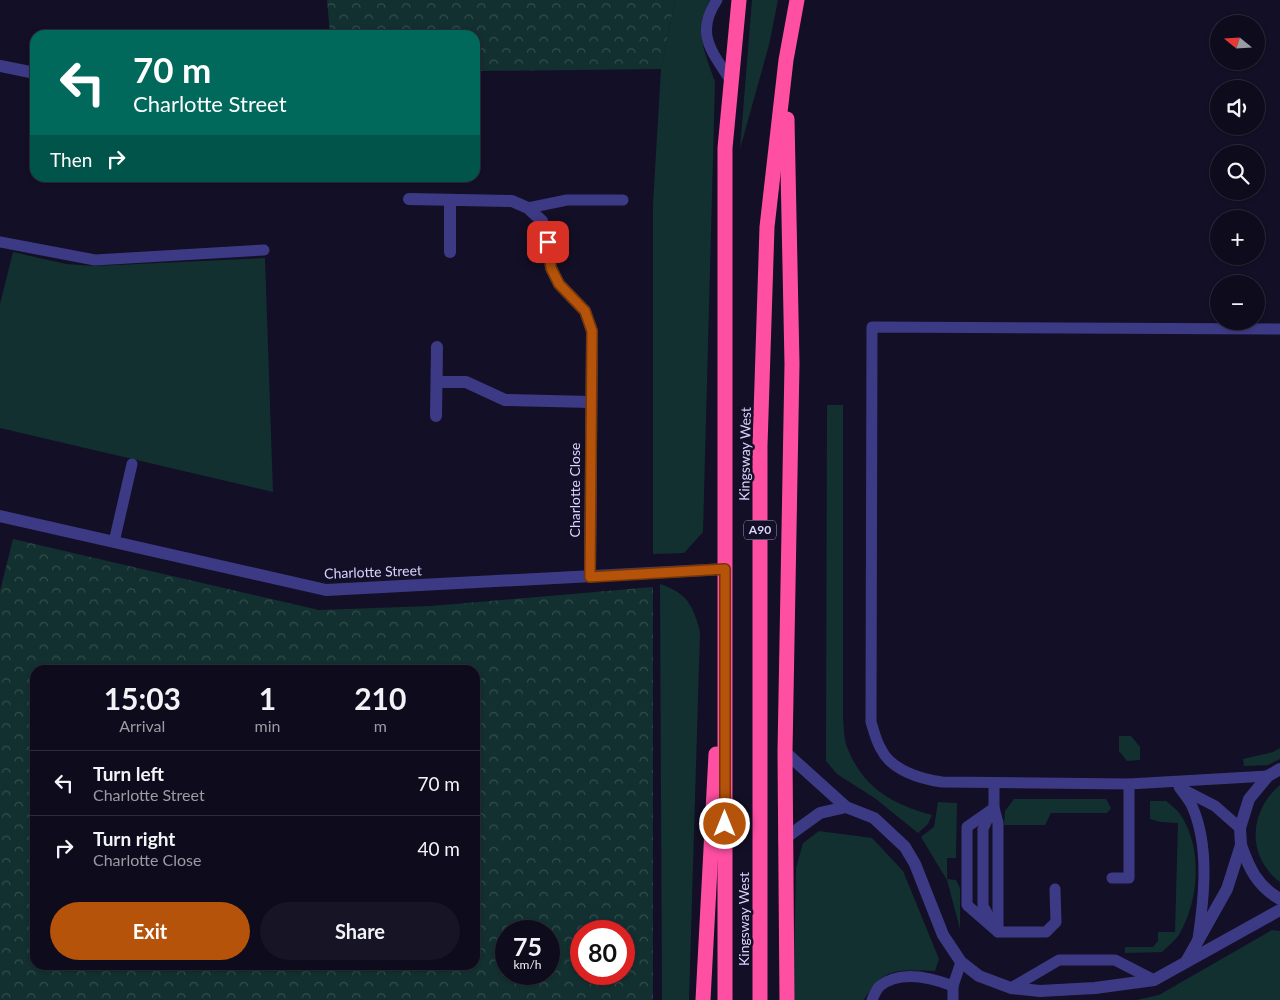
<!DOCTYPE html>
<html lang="en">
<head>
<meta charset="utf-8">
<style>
  :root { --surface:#0e0b1c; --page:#171425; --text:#f1f3f6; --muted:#9b9ba3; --line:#2e2b3b; --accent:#b45309 }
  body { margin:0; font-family:Lato,sans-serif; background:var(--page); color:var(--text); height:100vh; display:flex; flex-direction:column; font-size:19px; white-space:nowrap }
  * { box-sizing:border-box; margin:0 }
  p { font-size:16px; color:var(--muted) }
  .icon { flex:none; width:28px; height:28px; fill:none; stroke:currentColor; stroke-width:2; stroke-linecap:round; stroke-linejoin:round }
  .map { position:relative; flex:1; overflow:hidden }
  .sheet { position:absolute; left:30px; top:665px; width:450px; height:305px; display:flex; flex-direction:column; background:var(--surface); border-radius:15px; box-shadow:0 1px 4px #0004,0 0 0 1px var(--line) }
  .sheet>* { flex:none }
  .hud { position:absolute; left:30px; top:30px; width:450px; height:152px; border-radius:15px; box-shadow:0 1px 4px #0004,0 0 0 1px var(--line); background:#00695c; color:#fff; overflow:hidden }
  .needle { width:32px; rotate:288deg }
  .controls { position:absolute; left:1210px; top:15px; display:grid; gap:10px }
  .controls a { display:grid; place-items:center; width:55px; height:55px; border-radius:50%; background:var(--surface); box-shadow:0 1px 4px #0004,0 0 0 1px var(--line); font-size:25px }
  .speed { position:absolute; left:495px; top:920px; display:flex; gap:10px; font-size:25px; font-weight:700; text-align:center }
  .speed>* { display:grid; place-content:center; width:65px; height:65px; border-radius:50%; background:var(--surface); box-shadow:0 1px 4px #0004,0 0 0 1px var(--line); line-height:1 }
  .speed small { font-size:12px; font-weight:400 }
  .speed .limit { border:8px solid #d22; background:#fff; color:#111 }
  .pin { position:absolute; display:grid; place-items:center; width:42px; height:42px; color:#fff; margin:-21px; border-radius:10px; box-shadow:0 2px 8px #0006 }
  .me { position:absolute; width:55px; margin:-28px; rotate:0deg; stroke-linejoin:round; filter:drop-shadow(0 0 4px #0008) }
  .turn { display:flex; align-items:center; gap:18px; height:105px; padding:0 20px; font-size:22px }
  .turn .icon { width:65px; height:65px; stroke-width:2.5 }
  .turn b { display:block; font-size:35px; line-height:42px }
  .then { display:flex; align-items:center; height:48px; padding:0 20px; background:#0003; gap:10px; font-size:19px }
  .eta { display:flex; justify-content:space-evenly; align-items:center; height:85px; text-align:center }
  .eta b { font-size:30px; font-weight:700; line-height:35px }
  .button { display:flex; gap:10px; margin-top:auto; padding:10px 20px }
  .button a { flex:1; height:58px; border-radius:30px; background:var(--accent); color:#fff; font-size:20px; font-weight:700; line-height:58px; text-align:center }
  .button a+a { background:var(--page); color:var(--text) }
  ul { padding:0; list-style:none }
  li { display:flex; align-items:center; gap:15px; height:65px; padding:0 20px; border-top:1px solid var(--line) }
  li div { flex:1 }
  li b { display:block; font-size:19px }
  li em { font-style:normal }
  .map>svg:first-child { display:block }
  .green { fill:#12302f }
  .park { fill:url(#park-crowns); fill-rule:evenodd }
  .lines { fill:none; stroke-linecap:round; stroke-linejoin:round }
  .lane { stroke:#3d3a85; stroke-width:11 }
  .street { stroke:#3d3a85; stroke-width:12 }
  .highway { stroke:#ff4fa3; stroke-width:15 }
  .route-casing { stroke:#753606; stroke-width:12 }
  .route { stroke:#b45309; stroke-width:9 }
  .labels { text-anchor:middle; stroke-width:5; stroke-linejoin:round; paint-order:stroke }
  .shield { fill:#130f26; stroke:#9e99be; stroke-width:1 }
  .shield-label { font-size:12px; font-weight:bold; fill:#d9d4ff }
  .street-label { font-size:14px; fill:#d9d4ff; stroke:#130f26 }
</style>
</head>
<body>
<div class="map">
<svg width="1280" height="1000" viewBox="0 0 1280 1000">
  <defs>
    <pattern id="park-crowns" width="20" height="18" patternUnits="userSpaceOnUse" patternTransform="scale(1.25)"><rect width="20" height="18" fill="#12302f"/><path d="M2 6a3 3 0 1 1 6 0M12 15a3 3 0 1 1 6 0" fill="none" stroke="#344d4e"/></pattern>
  </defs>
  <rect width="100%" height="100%" fill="#130f26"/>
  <g class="green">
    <path d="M675 0H710C693 29 705 53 715 82L703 532 684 553 653 554V204L661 69Z"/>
    <path d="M752 0H778L769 45 740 149Z"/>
    <path d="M13 252 66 264 94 266 265 258 273 492 0 428V304Z"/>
    <path d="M827 405H843V720C844 728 844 739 847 747 863 788 892 804 932 815L928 824 918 833 876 799 837 774 826 761Z"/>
    <path d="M660 584C687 593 693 605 700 632L689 1000H662Z"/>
    <path d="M1119 736H1131L1140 747V760L1127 761 1119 751Z"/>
    <path d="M1280 748V759L1268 765 1244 766 1243 759 1273 752Z"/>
    <path d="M1280 785V882C1246 857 1249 811 1280 785Z"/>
    <path d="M1014 799H1106L1111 808 1107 813H1051L1045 825H1004L1005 811Z"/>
    <path d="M1150 801H1166C1171 805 1177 810 1180 814 1203 847 1199 900 1180 933 1176 940 1168 946 1162 952L1125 953V947H1153L1158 941V932H1175L1178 823 1160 822 1150 819Z"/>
    <path d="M938 802 957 803 956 858H947V879L956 880 960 888V929L947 880 921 837 934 827Z"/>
    <path d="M819 831 872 838 903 871 939 959 935 971C898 971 885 965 864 1000H793L796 868 803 843Z"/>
    <path d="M1272 930 1280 931V1000H1136L1159 995Z"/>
  </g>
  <g class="park">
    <path d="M327 0H675L661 69 475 71V35H330Z"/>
    <path d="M13 539 319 610 431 606 653 587V1000H0V591ZM35 670H475V965H35ZM506 931H549V974H506ZM581 931H624V974H581Z"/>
  </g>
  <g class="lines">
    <g class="lane">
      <path d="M717 0C694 34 713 53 731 81"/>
      <path d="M528 208 567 200H623"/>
      <path d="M0 242 95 260 264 250"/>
      <path d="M114 542 132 464"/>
      <path d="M1268 776 1129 784 942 782C920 779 891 770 881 749 876 741 874 731 871 722L872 327 1280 329"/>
      <path d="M994 783V808L998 823V932H1046L1056 922 1055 889"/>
      <path d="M1179 787C1183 793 1189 799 1192 806 1210 846 1204 898 1198 939"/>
      <path d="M1182 789 1215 806 1240 828"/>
      <path d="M994 808 967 827V905L998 932"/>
      <path d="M1112 878H1129V784"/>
      <path d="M992 922 983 906V829L992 810"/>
      <path d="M1011 988 1059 960H1115L1154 980"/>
      <path d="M872 1000C874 996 876 989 880 986 900 970 932 978 953 986"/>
      <path d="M953 1000V986L961 962"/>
    </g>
    <g class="street">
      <path d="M0 66 35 73"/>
      <path d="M409 199 512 201 528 208 542 221 548 242 551 268 559 284 585 311 592 331 590 577"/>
      <path d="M450 252V200"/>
      <path d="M437 382H466L505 400 591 402"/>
      <path d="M436 416 437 347"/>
      <path d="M0 516 326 590 725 569"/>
      <path d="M785 752 846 807 874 818 905 847 915 864 943 935 961 962 979 976 1011 988 1040 991 1095 988 1154 980 1280 910"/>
      <path d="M784 839 820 813 846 807"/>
      <path d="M1241 845C1249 868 1257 886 1280 899"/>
      <path d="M1186 962 1227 889 1241 845 1240 828 1249 799 1268 776 1280 769"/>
    </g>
    <g class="highway">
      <path d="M703 1000 716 754"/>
      <path d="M725 1000V148L739 0"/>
      <path d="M760 1000V446L767 227 786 60 797 0"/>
      <path d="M787 1000 785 752 792 364 787 119"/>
    </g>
  </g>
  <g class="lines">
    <defs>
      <path id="route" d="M548 242 551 268 559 284 585 311 592 331 590 577 725 569V824"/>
    </defs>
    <use href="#route" class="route-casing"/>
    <use href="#route" class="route"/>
  </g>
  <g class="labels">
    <rect class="shield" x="744" y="520.5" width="32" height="19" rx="4"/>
    <g class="shield-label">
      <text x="760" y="534">A90</text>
    </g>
    <g class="street-label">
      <text transform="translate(745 454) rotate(-89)" y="5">Kingsway West</text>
      <text transform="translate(575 490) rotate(-90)" y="5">Charlotte Close</text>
      <text transform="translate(373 572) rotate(-2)" y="5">Charlotte Street</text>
      <text transform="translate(744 919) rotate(-90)" y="5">Kingsway West</text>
    </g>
  </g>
</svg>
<div class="controls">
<a><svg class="needle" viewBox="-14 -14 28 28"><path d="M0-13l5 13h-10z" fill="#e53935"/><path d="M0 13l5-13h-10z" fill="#9b9ba3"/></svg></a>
<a><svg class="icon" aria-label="sound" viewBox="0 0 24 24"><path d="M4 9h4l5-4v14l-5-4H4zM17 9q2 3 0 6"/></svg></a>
<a><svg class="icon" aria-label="search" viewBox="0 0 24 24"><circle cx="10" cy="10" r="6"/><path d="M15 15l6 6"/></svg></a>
<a>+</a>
<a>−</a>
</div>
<div class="speed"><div>75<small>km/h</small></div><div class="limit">80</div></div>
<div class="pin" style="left:548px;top:242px;background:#d93025"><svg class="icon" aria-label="arrive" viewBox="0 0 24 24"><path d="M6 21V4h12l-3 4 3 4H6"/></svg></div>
<svg class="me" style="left:725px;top:824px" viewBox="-20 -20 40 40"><circle r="17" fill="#b45309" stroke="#fff" stroke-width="3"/><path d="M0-11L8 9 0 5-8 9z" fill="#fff"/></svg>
<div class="hud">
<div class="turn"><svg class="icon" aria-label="left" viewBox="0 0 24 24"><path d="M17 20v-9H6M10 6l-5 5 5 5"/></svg><div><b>70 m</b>Charlotte Street</div></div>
<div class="then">Then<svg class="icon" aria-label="right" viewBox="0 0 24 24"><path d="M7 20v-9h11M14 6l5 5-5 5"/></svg></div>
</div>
<section class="sheet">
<div class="eta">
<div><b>15:03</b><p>Arrival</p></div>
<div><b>1</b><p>min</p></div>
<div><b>210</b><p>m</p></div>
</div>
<ul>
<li><svg class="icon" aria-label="left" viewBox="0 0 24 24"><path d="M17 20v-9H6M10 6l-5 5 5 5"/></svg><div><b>Turn left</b><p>Charlotte Street</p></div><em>70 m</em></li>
<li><svg class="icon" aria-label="right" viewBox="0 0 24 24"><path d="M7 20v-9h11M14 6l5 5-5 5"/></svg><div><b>Turn right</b><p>Charlotte Close</p></div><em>40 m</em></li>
</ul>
<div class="button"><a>Exit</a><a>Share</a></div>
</section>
</div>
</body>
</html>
